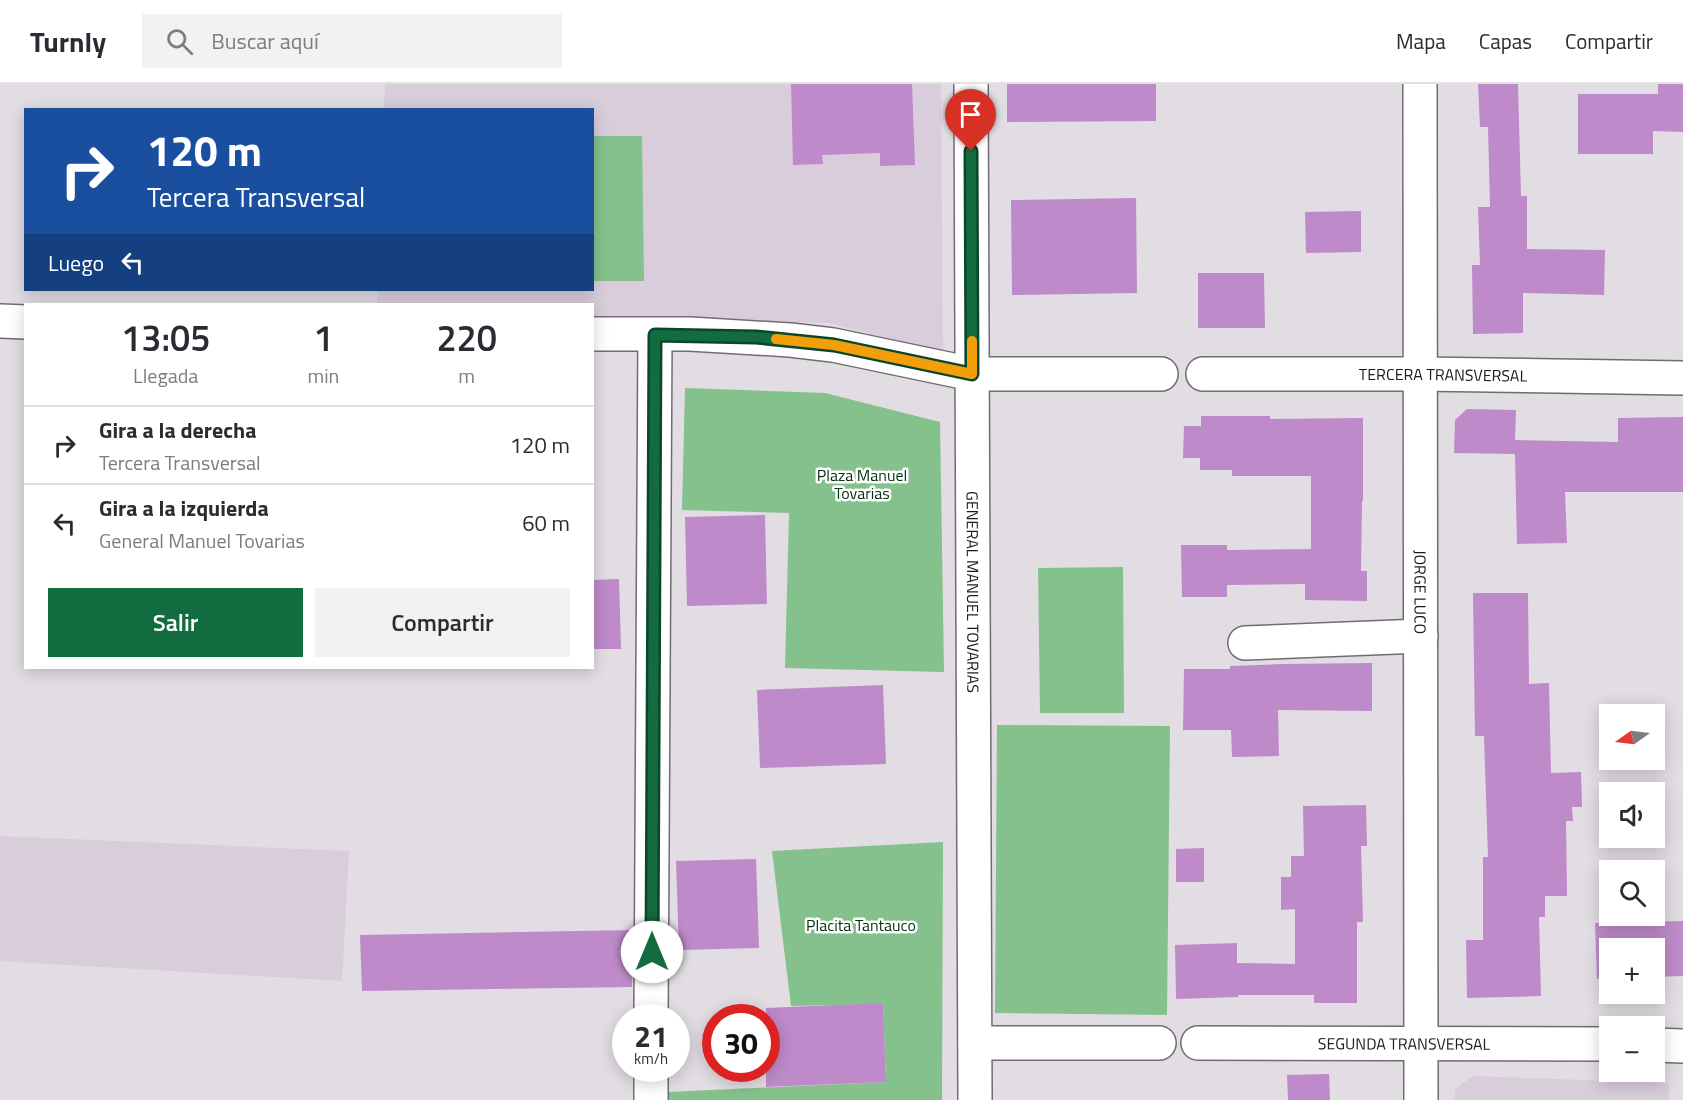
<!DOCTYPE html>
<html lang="es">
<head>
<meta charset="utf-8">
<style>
  :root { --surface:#fff; --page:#f2f2f3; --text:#2b2b33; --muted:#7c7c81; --line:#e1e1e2; --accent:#136c40 }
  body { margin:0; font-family:"Titillium Web",sans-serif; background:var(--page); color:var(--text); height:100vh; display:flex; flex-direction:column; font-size:22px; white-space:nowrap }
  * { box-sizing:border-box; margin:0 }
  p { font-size:20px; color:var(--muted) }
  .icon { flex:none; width:33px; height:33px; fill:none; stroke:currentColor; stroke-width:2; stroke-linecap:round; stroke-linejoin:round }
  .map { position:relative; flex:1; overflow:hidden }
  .sheet { position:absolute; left:24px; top:219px; width:570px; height:366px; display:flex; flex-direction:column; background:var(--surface); border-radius:0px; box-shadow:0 3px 15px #0003 }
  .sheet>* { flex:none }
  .top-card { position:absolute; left:24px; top:24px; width:570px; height:183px; border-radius:0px; box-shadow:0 3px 15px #0003; background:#1a4fa0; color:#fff; overflow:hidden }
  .needle { width:39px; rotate:256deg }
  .controls { position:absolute; left:1599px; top:620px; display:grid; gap:12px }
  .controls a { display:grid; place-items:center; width:66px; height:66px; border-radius:0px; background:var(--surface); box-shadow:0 3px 15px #0003; font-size:30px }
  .speed { position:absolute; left:612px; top:920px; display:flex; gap:12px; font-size:30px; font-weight:700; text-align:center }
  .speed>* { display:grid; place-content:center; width:78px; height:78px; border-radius:50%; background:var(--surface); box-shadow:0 3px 15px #0003; line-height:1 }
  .speed small { font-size:15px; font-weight:400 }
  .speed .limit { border:9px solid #d22; background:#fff; color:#111 }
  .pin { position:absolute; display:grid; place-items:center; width:51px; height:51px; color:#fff; margin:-62px -26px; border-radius:50% 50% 50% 0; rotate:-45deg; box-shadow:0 0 6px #0007 }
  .pin .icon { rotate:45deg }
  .me { position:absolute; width:66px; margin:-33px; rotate:0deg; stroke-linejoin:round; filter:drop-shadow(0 0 4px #0008) }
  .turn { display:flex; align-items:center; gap:21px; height:126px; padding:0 24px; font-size:27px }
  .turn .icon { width:78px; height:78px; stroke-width:2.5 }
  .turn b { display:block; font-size:42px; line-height:51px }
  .then { display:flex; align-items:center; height:57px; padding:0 24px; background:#0003; gap:12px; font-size:22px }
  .eta { display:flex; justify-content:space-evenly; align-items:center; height:102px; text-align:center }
  .eta b { font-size:36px; font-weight:600; line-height:42px }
  .cta { display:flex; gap:12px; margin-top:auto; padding:12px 24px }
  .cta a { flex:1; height:69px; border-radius:0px; background:var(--accent); color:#fff; font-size:24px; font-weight:600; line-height:69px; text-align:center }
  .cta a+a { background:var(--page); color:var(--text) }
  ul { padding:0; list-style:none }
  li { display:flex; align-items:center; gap:18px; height:78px; padding:0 24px; border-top:2px solid var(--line) }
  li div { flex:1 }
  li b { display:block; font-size:22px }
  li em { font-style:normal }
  header { display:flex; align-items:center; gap:36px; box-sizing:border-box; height:84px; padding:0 30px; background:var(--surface); border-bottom:2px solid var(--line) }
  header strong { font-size:28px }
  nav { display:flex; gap:33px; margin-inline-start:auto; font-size:21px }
  .search { width:420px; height:54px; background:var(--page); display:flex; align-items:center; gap:15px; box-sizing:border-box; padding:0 21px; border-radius:0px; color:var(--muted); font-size:22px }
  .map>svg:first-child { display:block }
  .built { fill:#d9cddb }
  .green { fill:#85c18d }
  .building { fill:#be8ac9 }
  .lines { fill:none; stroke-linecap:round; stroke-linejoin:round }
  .minor-casing { stroke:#716c72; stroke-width:36 }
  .minor { stroke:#fff; stroke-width:33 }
  .route-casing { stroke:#0c462a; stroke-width:15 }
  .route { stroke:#136c40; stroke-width:10 }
  .slow { stroke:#f59e0b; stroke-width:10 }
  .labels { text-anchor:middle; stroke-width:5; stroke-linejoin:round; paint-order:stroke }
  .street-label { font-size:16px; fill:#1c1a1c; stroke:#fff }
  .park-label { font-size:16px; fill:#00330e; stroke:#fff }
</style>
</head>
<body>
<header>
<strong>Turnly</strong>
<div class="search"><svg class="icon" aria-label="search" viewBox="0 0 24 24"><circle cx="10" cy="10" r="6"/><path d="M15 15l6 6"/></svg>Buscar aquí</div>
<nav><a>Mapa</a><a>Capas</a><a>Compartir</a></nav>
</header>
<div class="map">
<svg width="1683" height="1016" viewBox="0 0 1683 1016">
  <rect width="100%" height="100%" fill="#e2dce3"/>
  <g class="built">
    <path d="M385 0H941L943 268 828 239 593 234 592 220H377L378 206H592V26L384 25Z"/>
    <path d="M0 752 349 767 342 897 0 877Z"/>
    <path d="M1473 992 1669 999V1016H1455V1005Z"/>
  </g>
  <g class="green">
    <path d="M592 52H642L644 197H593Z"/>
    <path d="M685 304 825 309 940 338 944 588 785 584 789 429 682 426Z"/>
    <path d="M1123 483 1124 629H1040L1038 484Z"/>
    <path d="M997 641 1170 642 1167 931 995 929Z"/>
    <path d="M943 758 942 1016H668V1008L886 998 883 920 791 922 772 767Z"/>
  </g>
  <g class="building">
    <path d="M791 0H912L915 81 880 82V69L822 71 823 80 793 81Z"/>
    <path d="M1007 0H1156V37L1007 38Z"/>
    <path d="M1478 0H1518L1521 112H1527V165L1605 166 1604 211 1523 209V249L1473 250 1472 181H1480L1478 123H1490L1488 43H1480Z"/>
    <path d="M1658 0H1683V48L1653 47V70H1578V10H1658Z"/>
    <path d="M1136 114 1137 209 1012 211 1011 116Z"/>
    <path d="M1361 127V168L1306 169 1305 128Z"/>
    <path d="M1198 189H1264L1265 244H1198Z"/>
    <path d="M1467 325 1516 326 1515 356 1618 358V334L1683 333V408H1565L1567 459 1517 460 1515 370 1454 369 1455 336Z"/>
    <path d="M1201 332H1270V335L1363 334V417H1362L1361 487H1367V517L1305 516V500L1227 501V513H1182L1181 461H1227V466L1311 465V392H1232V386H1200V374H1183L1184 342H1201Z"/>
    <path d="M765 431 767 520 687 522 685 433Z"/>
    <path d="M619 495 621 565H592V496Z"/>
    <path d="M1473 509H1528L1529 600 1549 599 1551 689 1581 688 1582 723H1572L1573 737H1566L1567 812H1545V833H1539L1541 912 1467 914 1466 856H1483V773H1488L1484 652H1475Z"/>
    <path d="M1372 579V627L1278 626 1279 672 1232 673 1231 646H1183L1184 585H1230V582L1282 580Z"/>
    <path d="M883 601 886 680 760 684 757 606Z"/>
    <path d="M1366 721 1367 762H1361L1363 838H1357V919H1314V911H1238V913L1176 915 1175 861 1237 859V879L1295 880V825L1281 826V793H1291V772H1304L1303 722Z"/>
    <path d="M1204 764V798H1176V765Z"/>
    <path d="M756 775 759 864 679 866 676 777Z"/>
    <path d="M1683 837V892L1654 893V864H1610V894L1597 895 1595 839Z"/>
    <path d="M633 846 632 903 362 907 360 851Z"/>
    <path d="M883 919 886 998 766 1003V924Z"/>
    <path d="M1329 990 1330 1016H1288L1287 991Z"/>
  </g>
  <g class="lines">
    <defs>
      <g id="minor">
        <path id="s1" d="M971 0 975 1016"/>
        <path id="s2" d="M1420 0 1421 1016"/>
        <path d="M0 237 26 238"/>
        <path d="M592 250H690L790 256 833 261 972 290H1161"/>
        <path id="s3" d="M1203 290H1420L1683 294"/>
        <path d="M1245 559 1421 552"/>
        <path d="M651 933 655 251"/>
        <path d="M975 959H1159"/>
        <path id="s4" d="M1198 959 1610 960"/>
        <path d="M1654 961 1683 962"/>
        <path d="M651 1016V984"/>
      </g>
    </defs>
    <use href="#minor" class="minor-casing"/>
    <use href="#minor" class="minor"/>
  </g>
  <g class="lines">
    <defs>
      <path id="route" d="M652 868 655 251 756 253 834 261 972 290 971 67"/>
    </defs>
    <use href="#route" class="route-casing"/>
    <use href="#route" class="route"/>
    <path class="slow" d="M776 255 834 261 972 290V257"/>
  </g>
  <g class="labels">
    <g class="street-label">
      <text dy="6" stroke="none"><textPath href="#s3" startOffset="240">TERCERA TRANSVERSAL</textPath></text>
      <text dy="6" stroke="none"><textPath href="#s1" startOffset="508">GENERAL MANUEL TOVARIAS</textPath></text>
      <text dy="6" stroke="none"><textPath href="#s2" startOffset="508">JORGE LUCO</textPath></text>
      <text dy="6" stroke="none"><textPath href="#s4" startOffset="206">SEGUNDA TRANSVERSAL</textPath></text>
    </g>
    <g class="park-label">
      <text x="862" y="397">Plaza Manuel<tspan x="862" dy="18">Tovarias</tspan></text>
      <text x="861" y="847">Placita Tantauco</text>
    </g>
  </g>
</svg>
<div class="controls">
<a><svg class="needle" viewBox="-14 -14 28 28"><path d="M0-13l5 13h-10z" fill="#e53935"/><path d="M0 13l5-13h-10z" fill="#7c7c81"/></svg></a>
<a><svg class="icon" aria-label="sound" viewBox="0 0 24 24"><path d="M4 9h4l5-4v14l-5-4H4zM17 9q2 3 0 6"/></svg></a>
<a><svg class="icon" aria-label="search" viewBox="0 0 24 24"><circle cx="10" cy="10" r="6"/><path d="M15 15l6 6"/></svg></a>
<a>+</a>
<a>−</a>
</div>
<div class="speed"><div>21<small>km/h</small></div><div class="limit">30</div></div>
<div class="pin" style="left:971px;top:67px;background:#d93025"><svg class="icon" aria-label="arrive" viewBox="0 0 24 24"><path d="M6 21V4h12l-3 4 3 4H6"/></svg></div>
<svg class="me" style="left:652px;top:868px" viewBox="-20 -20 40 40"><circle r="19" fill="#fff"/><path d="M0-13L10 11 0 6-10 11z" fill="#136c40"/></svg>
<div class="top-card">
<div class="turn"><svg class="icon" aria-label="right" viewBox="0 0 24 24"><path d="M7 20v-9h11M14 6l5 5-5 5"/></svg><div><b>120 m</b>Tercera Transversal</div></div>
<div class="then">Luego<svg class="icon" aria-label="left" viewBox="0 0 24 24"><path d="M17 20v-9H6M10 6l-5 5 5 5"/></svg></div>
</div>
<section class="sheet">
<div class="eta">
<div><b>13:05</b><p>Llegada</p></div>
<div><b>1</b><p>min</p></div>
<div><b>220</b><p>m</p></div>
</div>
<ul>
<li><svg class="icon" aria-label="right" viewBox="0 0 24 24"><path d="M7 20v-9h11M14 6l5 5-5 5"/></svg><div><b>Gira a la derecha</b><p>Tercera Transversal</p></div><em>120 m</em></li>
<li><svg class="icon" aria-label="left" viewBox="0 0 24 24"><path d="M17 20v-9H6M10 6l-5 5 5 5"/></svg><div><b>Gira a la izquierda</b><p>General Manuel Tovarias</p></div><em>60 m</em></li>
</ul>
<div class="cta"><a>Salir</a><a>Compartir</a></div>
</section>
</div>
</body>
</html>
